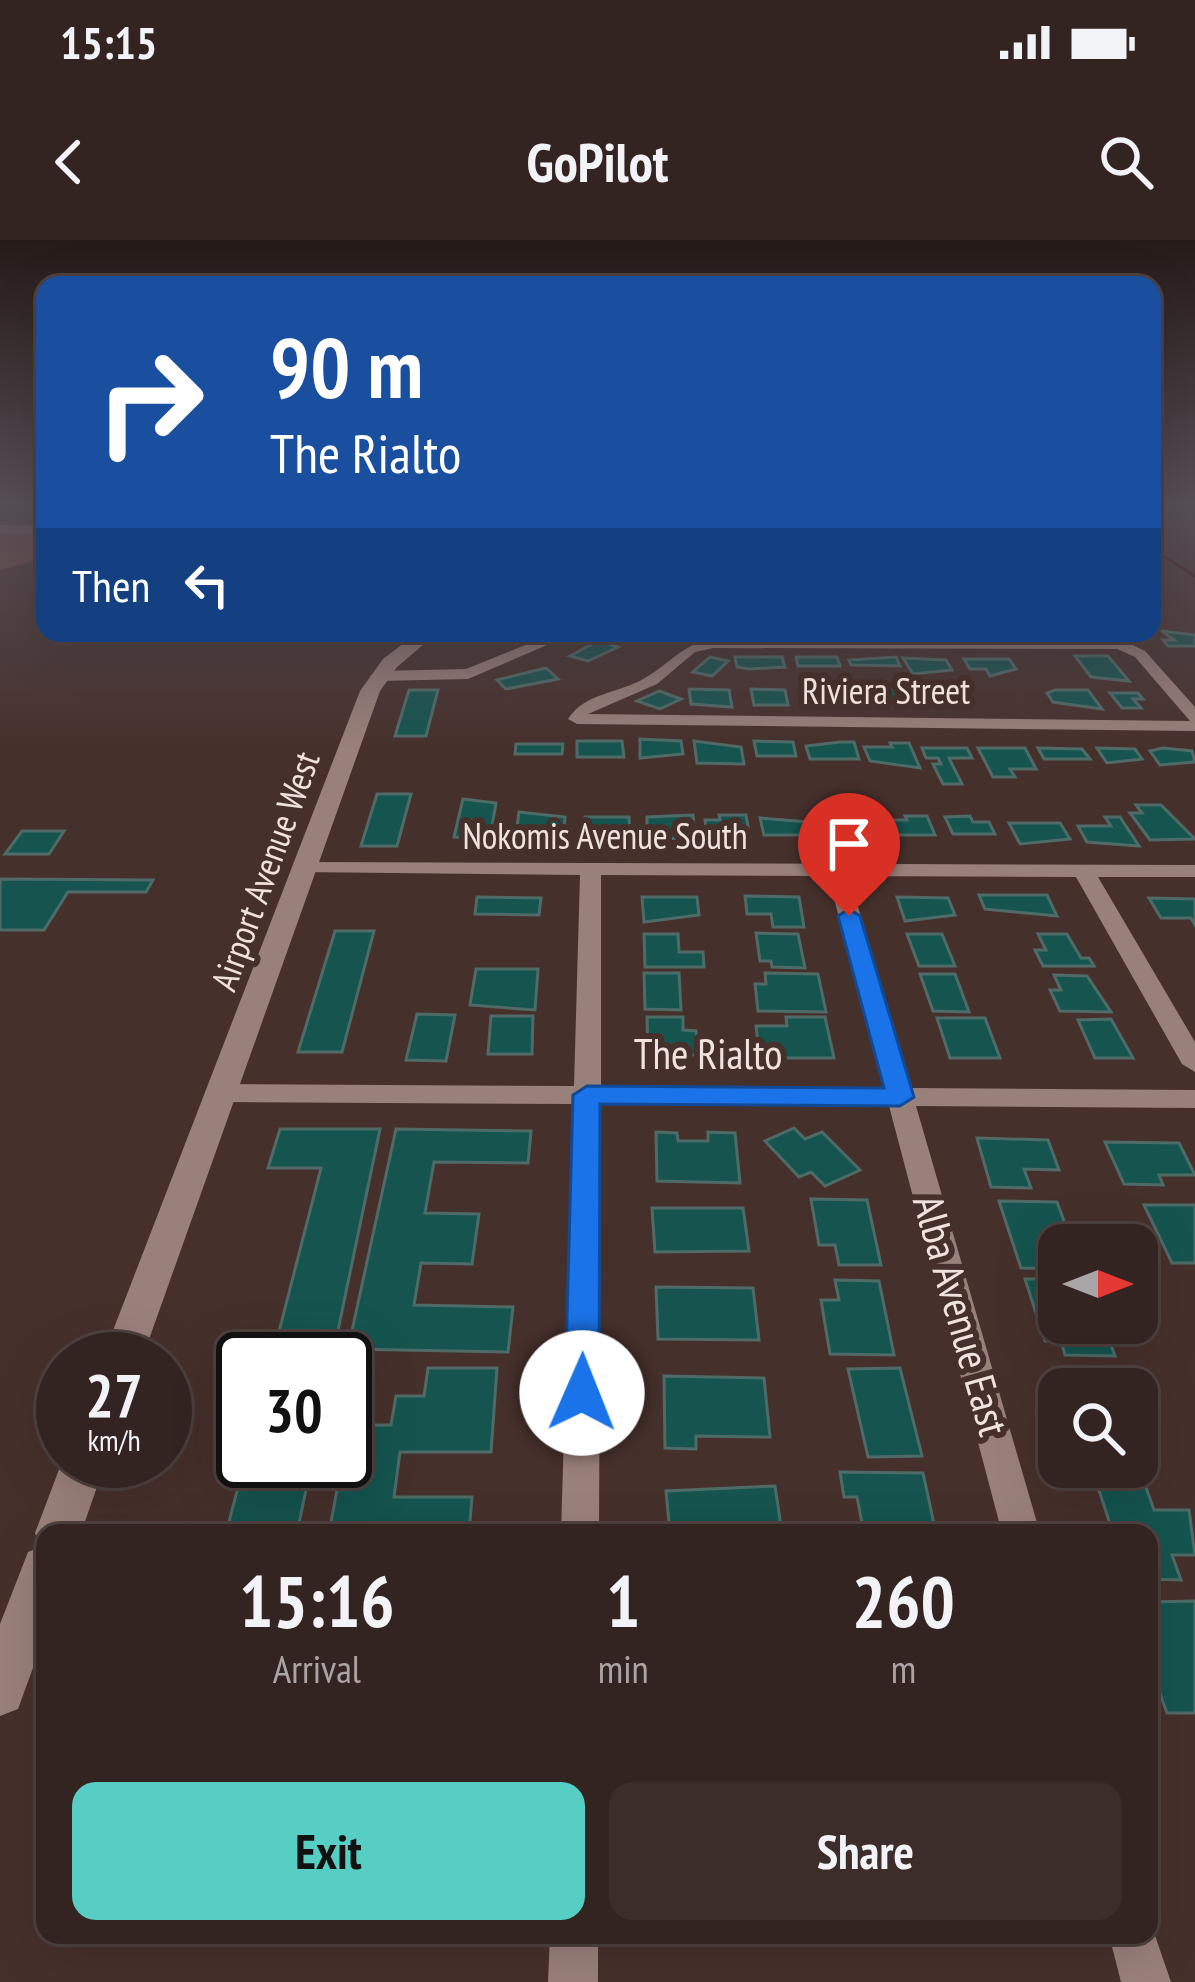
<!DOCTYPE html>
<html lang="en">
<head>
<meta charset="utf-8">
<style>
  :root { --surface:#342421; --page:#3c2c2a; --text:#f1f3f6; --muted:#a9a4a5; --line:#4e413f; --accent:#56cec3 }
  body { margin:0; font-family:"PT Sans Narrow",sans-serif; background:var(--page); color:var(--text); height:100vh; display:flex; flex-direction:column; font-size:45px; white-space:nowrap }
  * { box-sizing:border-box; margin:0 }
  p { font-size:39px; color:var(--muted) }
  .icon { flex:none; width:66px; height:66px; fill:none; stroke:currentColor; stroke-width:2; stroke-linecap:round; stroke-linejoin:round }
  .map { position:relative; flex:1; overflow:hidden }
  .side { position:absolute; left:36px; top:1284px; width:1122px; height:420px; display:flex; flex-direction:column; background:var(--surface); border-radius:24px; box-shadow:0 12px 48px #0002,0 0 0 3px var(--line) }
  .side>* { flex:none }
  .banner { position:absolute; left:36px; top:36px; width:1125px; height:366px; border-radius:24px; box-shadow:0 12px 48px #0002,0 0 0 3px var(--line); background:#1a4fa0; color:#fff; overflow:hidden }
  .needle { width:78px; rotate:90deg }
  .controls { position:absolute; left:1038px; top:984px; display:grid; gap:24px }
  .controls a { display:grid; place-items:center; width:120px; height:120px; border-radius:24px; background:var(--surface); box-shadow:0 12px 48px #0002,0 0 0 3px var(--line); font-size:60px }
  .speed { position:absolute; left:36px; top:1092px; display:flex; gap:24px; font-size:60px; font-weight:700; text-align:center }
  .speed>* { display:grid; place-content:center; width:156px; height:156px; border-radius:50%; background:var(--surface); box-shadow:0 12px 48px #0002,0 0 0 3px var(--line); line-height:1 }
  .speed small { font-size:30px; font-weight:400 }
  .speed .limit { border:6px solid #111; border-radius:18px; background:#fff; color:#111 }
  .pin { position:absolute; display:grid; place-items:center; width:102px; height:102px; color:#fff; margin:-123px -51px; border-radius:50% 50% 50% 0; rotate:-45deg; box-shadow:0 0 12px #0007 }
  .pin .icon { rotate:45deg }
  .me { position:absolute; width:132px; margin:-66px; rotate:1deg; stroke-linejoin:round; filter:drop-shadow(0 0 9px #0008) }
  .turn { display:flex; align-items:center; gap:42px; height:252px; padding:0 36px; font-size:54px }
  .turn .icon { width:156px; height:156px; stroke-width:2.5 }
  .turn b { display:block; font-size:84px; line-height:102px }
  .then { display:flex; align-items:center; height:114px; padding:0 36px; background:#0003; gap:24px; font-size:45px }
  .eta { display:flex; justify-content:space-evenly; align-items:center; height:204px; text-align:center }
  .eta b { font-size:72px; font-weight:700; line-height:84px }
  .cta { display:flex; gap:24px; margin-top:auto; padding:24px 36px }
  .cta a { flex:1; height:138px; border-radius:24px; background:var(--accent); color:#111; font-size:48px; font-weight:700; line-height:138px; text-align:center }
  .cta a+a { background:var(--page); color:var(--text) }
  .status { display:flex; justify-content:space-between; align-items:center; height:84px; padding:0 60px; background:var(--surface); direction:ltr }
  .status svg { height:33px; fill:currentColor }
  header { display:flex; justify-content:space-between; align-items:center; height:156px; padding:0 36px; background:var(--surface); font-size:54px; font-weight:700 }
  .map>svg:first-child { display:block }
  .green { fill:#794a40 }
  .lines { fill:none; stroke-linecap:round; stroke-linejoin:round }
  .stream { stroke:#3a0a03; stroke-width:3 }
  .building { fill:#15544f; stroke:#4f6b67; stroke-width:3 }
  .minor { fill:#9a807a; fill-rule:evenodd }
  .tertiary { fill:#9a807a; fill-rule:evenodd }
  .route { fill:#1a73e8; stroke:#114b97; stroke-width:3 }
  .labels { text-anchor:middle; stroke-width:12; stroke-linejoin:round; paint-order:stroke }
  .far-street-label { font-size:36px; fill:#f0e2df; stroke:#46302c }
  .street-label { font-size:42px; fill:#f0e2df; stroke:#46302c }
</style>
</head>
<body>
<div class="status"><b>15:15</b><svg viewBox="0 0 49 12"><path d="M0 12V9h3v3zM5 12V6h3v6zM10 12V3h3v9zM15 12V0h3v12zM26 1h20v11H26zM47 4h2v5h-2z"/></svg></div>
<header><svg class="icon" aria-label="back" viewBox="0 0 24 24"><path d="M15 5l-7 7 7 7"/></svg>GoPilot<svg class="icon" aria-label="search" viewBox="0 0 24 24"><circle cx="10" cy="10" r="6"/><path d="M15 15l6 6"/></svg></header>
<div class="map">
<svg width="1195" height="1742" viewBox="0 0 1195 1742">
  <rect width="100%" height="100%" fill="#46302c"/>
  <path class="green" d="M0 291H45V318L0 330Z"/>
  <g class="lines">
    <path class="stream" d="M1152 309 1195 336"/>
  </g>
  <g class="building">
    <path d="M1162 391 1195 395V406H1168L1163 400H1174Z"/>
    <path d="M598 401 618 407 588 421 570 416Z"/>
    <path d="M1075 416H1108L1129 441 1091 437Z"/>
    <path d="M710 417 728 421 712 436 693 432Z"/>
    <path d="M735 417H782L785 427 749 429 737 427Z"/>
    <path d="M796 417H837L840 426H798Z"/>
    <path d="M896 417 900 426 851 425 849 420Z"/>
    <path d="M903 418 946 420 952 430 913 434Z"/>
    <path d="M964 419H1009L1016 429 990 436 986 429H970Z"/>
    <path d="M546 428 558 439 506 449 497 440Z"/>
    <path d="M689 449 729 450 732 467 691 464Z"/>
    <path d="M751 449 785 450 788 465H754Z"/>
    <path d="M868 449H909L916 466 874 465Z"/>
    <path d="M409 450H438L426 496H395Z"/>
    <path d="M1055 450H1088L1102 469 1053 462 1047 453Z"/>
    <path d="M659 451 681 459 660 469 637 461Z"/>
    <path d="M804 453H845L848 463 807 465Z"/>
    <path d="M928 453H962L969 464H935Z"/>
    <path d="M1110 453H1138L1143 459H1133L1141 468H1122Z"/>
    <path d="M640 499 681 501 683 514 640 518Z"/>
    <path d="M577 501H622L624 517H577Z"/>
    <path d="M694 501 741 507 744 524 697 523Z"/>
    <path d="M754 501 793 502 796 516H757Z"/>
    <path d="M840 502H854L859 519H810L806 506Z"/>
    <path d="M890 503H909L920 528 870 521 864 507H892Z"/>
    <path d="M516 504H563L562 514H515Z"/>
    <path d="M922 508H967L972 518H949L962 544H943L933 524H941L938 518H926Z"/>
    <path d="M978 508H1025L1036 529H1010L1015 537H993Z"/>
    <path d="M1038 508 1082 509 1090 519H1044Z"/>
    <path d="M1097 508 1135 509 1142 519 1107 523Z"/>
    <path d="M1163 508 1192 511 1195 522 1160 525 1150 511Z"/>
    <path d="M377 554H411L397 606H361Z"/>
    <path d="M463 559 496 563 490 598 454 597Z"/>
    <path d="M1136 565H1161L1195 599 1150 600 1130 573H1142Z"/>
    <path d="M519 572 565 577 564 592H542L541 602H515Z"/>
    <path d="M822 572 868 573 877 600 827 593Z"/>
    <path d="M693 575 695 599 647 598V577Z"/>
    <path d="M719 575H746L750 597 708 601 705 580H720Z"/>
    <path d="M905 576H927L935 595H891L886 580H907Z"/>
    <path d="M970 576 973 582H989L995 594H953L945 577Z"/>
    <path d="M585 577H629L630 595 586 603Z"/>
    <path d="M1105 577H1120L1139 606 1087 602 1078 586H1111Z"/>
    <path d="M760 578 808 582 812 595H764Z"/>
    <path d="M1009 583H1060L1070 599 1020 604Z"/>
    <path d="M22 591H64L49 614H5Z"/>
    <path d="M0 639 153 640 146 652H68L44 690H0Z"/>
    <path d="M979 655H1047L1057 676 985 669Z"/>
    <path d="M745 656 799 657 804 687H773L771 674H747Z"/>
    <path d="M477 657 541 658 539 675 475 674Z"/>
    <path d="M642 657H697L699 675 644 682Z"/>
    <path d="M897 657 948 658 955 675 905 681Z"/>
    <path d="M1149 658 1195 659V685L1191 678H1161Z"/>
    <path d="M335 691H374L342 812H298Z"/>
    <path d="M756 693 798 694 805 728 772 727 771 721H760Z"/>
    <path d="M644 694H678L679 712H703L704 727H645Z"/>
    <path d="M907 694H942L955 726H919Z"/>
    <path d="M1038 694H1067L1081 718H1089L1094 726H1043L1035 710H1046Z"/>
    <path d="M476 729H538L535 770 470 765Z"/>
    <path d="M644 733H679L681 770 645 769Z"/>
    <path d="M765 733 818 734 826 772 758 771 755 744H766Z"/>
    <path d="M920 734H955L969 772 933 771Z"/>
    <path d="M1054 735 1087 736 1111 772 1060 771 1050 750H1061Z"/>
    <path d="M417 774 455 775 446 821 406 820Z"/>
    <path d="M491 776H533L532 814H488Z"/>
    <path d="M647 777H683V790L696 791 698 815H648Z"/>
    <path d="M786 777H825L834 818H760L756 786H787Z"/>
    <path d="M937 778H985L1000 818H950Z"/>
    <path d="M1111 779 1133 818H1095L1078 780Z"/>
    <path d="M794 888 805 899 822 892 860 930 825 946 811 932 799 937 765 901Z"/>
    <path d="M280 889H380L332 1119H272L321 928H268Z"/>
    <path d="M396 889 531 891 528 923 434 922 425 973 479 974 472 1024 421 1023 414 1065 513 1067 508 1112 348 1109Z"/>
    <path d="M656 892 677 893 678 901H708V892L735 893 740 943 657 941Z"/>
    <path d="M977 898 1048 900 1059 930 1024 929 1031 948 991 947Z"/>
    <path d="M1105 902 1179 903 1195 935H1159L1163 945 1124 944Z"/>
    <path d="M811 959 867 960 881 1025H839L835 1005H819Z"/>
    <path d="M999 961 1057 962 1073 1005H1059V1029L1021 1028Z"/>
    <path d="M1144 965H1195V1023H1172Z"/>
    <path d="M652 968H743L749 1011 655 1012Z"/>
    <path d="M1025 1039H1059V1083H1103L1115 1116 1065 1115 1061 1101H1045Z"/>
    <path d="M835 1040 879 1041 894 1115 830 1114 821 1060H839Z"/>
    <path d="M656 1047 753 1048 759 1100 658 1099Z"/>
    <path d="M428 1128H497L491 1212H400L394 1257H472L469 1293H329L349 1185H391L396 1156H424Z"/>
    <path d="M900 1128 922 1216 868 1217 848 1129Z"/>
    <path d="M1054 1128H1101L1110 1149H1062Z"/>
    <path d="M664 1136 764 1138 770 1197 696 1196V1209L665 1208Z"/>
    <path d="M1137 1171 1156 1215H1137Z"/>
    <path d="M245 1221H312L297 1293H226Z"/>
    <path d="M840 1232 923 1233 936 1293H864L857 1257H844Z"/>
    <path d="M1093 1232 1141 1233 1154 1270H1189L1195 1315H1172L1181 1340 1149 1339V1293H1113Z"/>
    <path d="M775 1246 782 1293H670L666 1251Z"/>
    <path d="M1195 1361V1473H1167L1149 1423V1362Z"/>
  </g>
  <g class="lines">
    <g class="minor">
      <path d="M555 393H575L468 439 378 441 370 436 378 431 466 429Z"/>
      <path d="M1108 393 1145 411 1195 467V491L577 484 568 479C584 453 620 453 645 438 672 422 679 407 712 398L1100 399 1101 394ZM713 408 1117 409 1135 417 1190 481 588 474 657 444 695 412Z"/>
      <path d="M304 622 1195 625V637H1098L1195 802V832L1182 824 1076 637 849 636 911 848 1195 850V868L916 866 1040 1293H1002L889 866 601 864 599 1293H561L574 864 221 862 208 853 221 844 574 846 580 635 297 632V624ZM601 635 828 636 884 848 601 846Z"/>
      <path d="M1149 1678 1171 1742H1121L1109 1695H1149Z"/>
      <path d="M550 1695H598V1742H548Z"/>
    </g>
    <g class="tertiary">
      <path d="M0 285 45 286V294L0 293Z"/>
      <path d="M417 393H437L397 427 380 451 142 1119H102L360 451 383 419Z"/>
      <path d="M63 1219 106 1221 81 1293H45V1395L18 1469 0 1476V1384L28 1312 41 1307 35 1293Z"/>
    </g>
  </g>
  <linearGradient id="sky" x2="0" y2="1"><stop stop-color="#261a18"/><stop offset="0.52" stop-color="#574e56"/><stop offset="1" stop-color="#574e56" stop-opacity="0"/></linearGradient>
  <rect width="1195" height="510" fill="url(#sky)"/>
  <path class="route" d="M849 669 860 676 914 857 900 866 600 864 599 1153 594 1163 582 1167 570 1163 565 1153 573 855 587 846 884 848 838 676Z"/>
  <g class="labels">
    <g class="far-street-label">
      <text x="886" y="464">Riviera Street</text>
      <text x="605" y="609">Nokomis Avenue South</text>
      <text transform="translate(265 631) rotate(-70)" y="13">Airport Avenue West</text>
    </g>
    <g class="street-label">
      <text x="708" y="829">The Rialto</text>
      <text transform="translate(961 1075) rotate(74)" y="15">Alba Avenue East</text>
    </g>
  </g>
</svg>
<div class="controls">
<a><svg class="needle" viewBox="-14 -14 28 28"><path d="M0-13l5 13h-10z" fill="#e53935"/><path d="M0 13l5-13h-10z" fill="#a9a4a5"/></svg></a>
<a><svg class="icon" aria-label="search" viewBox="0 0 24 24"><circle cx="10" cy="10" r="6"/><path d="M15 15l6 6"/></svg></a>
</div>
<div class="speed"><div>27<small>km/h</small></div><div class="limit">30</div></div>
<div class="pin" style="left:849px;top:676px;background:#d93025"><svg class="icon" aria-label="arrive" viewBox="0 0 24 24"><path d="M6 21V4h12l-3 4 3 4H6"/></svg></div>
<svg class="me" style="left:582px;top:1153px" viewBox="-20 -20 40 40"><circle r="19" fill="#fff"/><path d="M0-13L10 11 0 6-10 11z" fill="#1a73e8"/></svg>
<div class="banner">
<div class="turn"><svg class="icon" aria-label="right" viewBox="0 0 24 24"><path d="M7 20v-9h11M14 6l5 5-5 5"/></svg><div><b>90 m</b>The Rialto</div></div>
<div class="then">Then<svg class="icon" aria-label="left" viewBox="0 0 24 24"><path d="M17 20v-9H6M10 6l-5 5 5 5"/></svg></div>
</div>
<section class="side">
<div class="eta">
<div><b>15:16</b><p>Arrival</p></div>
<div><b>1</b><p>min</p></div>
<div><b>260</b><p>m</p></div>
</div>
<div class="cta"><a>Exit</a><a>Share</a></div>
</section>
</div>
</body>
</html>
